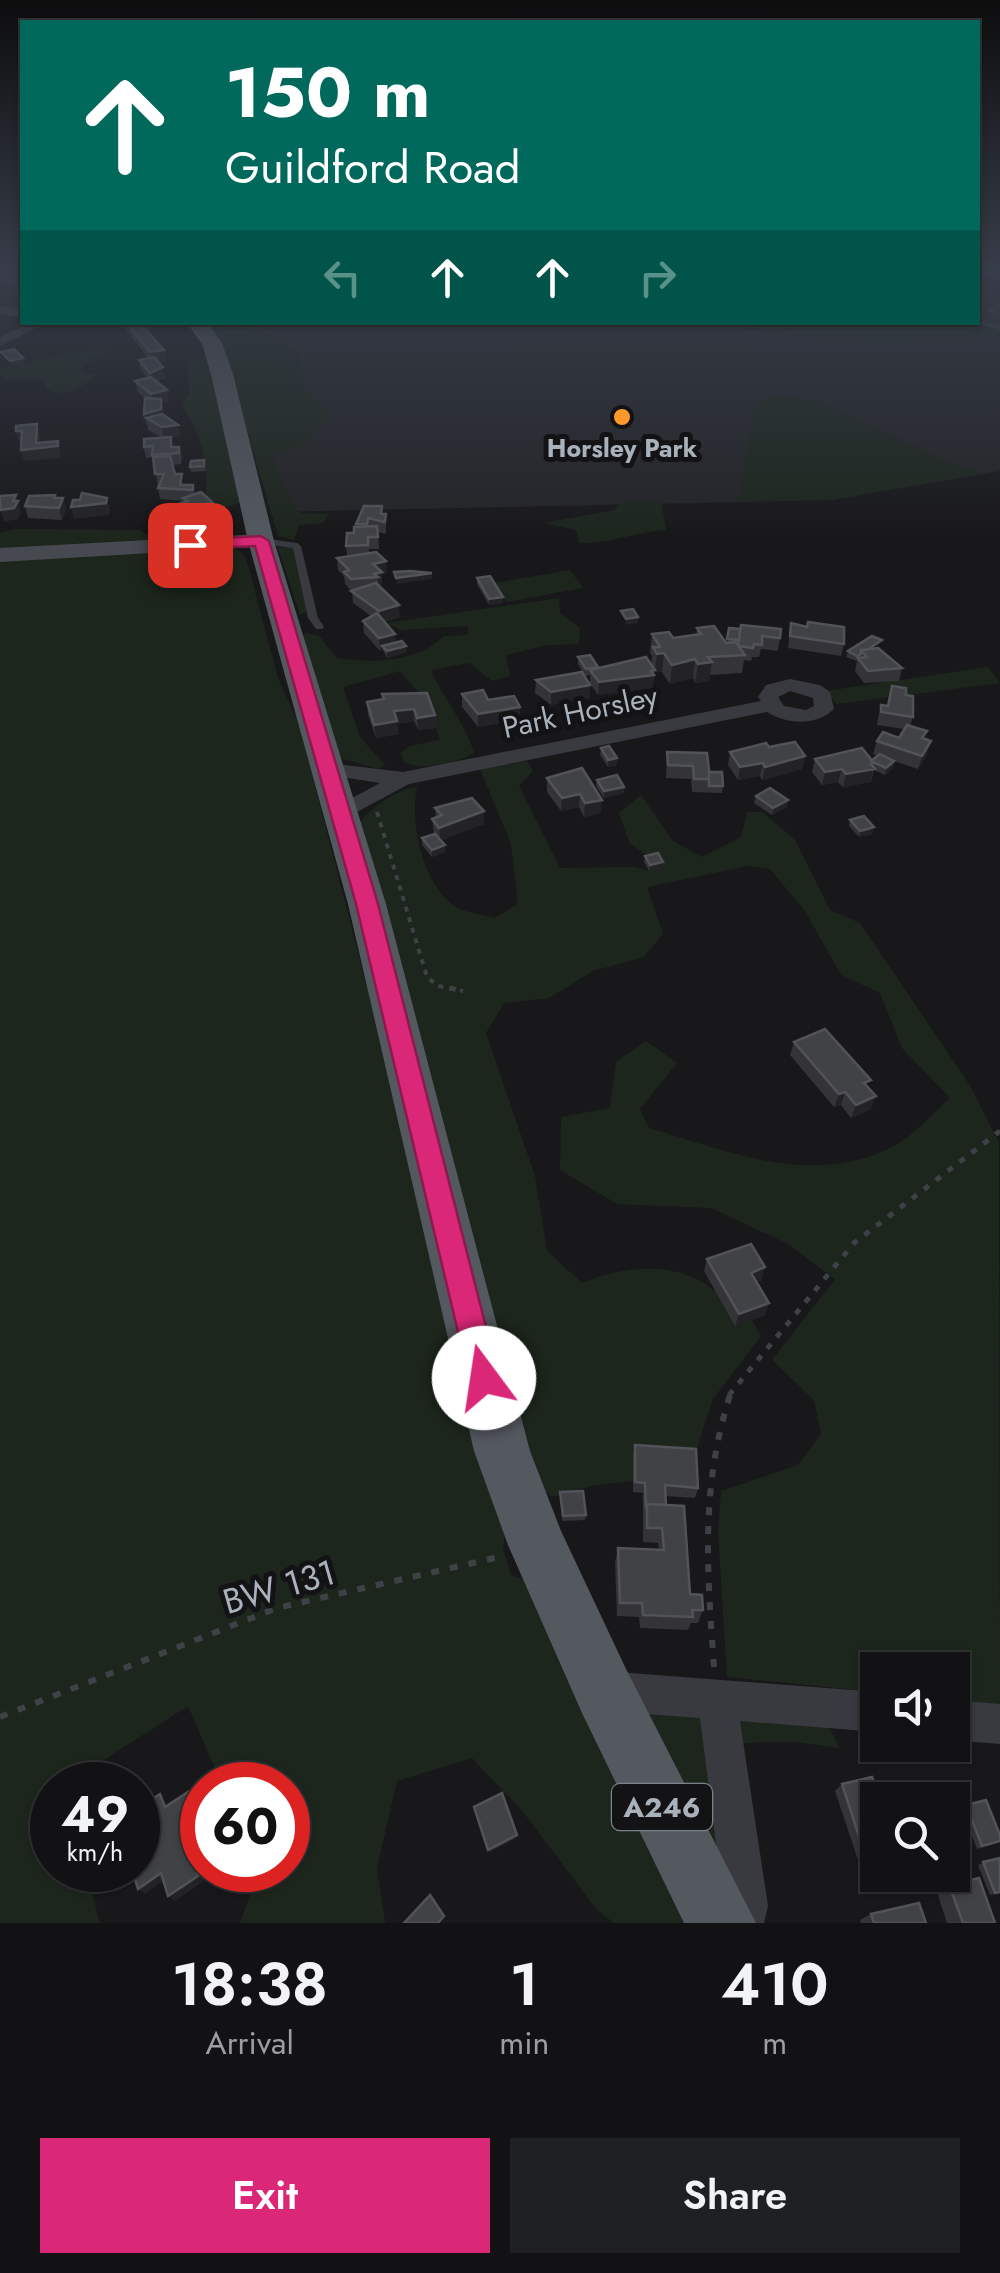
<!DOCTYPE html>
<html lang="en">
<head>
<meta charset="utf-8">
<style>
  :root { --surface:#121214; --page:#1f2022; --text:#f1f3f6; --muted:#9c9ea0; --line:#313234; --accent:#db2777 }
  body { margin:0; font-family:Jost,sans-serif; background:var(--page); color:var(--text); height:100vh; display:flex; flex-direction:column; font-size:38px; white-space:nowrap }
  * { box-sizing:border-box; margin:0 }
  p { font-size:32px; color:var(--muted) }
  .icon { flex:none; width:55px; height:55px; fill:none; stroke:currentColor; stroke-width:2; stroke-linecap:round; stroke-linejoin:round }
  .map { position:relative; height:1923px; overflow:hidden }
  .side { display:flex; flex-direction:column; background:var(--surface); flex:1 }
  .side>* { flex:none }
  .banner { position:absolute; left:20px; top:20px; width:960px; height:305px; border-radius:0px; box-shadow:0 2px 8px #0004,0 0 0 2px var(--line); background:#00695c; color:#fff; overflow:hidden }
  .controls { position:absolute; left:860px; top:1652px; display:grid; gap:20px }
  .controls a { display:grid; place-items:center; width:110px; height:110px; border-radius:0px; background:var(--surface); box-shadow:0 2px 8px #0004,0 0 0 2px var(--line); font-size:50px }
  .speed { position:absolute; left:30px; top:1762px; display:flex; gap:20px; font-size:50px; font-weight:700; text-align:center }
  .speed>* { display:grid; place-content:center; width:130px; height:130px; border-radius:50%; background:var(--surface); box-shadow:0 2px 8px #0004,0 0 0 2px var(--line); line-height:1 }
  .speed small { font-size:25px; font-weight:400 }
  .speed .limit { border:15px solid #d22; background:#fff; color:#111 }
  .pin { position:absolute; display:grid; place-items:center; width:85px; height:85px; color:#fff; margin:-42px; border-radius:20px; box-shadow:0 5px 15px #0006 }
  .me { position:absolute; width:110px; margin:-55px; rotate:346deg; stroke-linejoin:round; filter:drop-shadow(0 0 8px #0008) }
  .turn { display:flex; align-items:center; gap:35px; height:210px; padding:0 40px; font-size:45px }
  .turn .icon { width:130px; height:130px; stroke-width:2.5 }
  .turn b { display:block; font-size:70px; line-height:85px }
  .lanes { display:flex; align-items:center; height:95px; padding:0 40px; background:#0003; justify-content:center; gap:50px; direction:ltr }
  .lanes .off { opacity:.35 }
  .eta { display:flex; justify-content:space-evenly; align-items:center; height:170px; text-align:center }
  .eta b { font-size:60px; font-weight:600; line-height:70px }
  .cta { display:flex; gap:20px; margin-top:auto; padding:20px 40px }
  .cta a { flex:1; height:115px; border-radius:0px; background:var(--accent); color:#fff; font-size:40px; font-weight:600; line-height:115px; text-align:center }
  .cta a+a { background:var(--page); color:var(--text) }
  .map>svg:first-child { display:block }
  .built { fill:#232427 }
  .green { fill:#1d261d }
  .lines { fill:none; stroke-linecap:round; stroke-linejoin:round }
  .path-far3 { stroke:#3e4247; stroke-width:2.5; stroke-dasharray:2.5 4; stroke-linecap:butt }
  .path-far2 { stroke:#3e4247; stroke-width:4; stroke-dasharray:5 6; stroke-linecap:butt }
  .path-far1 { stroke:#3e4247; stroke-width:5; stroke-dasharray:6 9; stroke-linecap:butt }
  .path { stroke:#3e4247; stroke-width:6; stroke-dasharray:8 11; stroke-linecap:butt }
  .lane { fill:#383a40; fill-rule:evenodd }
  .street { fill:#383a40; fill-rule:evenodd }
  .secondary { fill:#464a50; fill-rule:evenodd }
  .primary { fill:#54585f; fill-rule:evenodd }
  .wall { fill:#343438 }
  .shaded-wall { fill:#232326 }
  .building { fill:#404246; stroke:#515358; stroke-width:2.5 }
  .route { fill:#db2777; stroke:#8e194d; stroke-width:2.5 }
  .poi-dot { fill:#ff992b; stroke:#131315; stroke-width:4 }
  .labels { text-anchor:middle; stroke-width:10; stroke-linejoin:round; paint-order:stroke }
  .far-poi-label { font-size:25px; font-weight:bold; fill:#a9b1bb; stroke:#131315 }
  .shield { fill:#131315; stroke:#7c8289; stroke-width:2.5 }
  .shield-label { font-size:28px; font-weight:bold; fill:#a9b1bb }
  .street-label { font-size:30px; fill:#a9b1bb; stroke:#131315 }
  .near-street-label { font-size:35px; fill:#a9b1bb; stroke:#131315 }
</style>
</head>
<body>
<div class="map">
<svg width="1000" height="1923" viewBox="0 0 1000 1923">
  <rect width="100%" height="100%" fill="#18181a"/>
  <path class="built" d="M978 267H1000V471L832 500 271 512 222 342 207 323 978 322Z"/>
  <g class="green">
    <path d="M969 322 1000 330V337C911 344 815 347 728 323Z"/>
    <path d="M207 323C242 322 269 333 299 351L303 385 329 416 305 444 272 457 293 506 301 513 329 514 323 523 299 525 294 540 278 536 222 342Z"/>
    <path d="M113 349 84 365 83 373 97 374C81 388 65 400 45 388V379L8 380 0 375V368L68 353Z"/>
    <path d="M196 358H210L240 502C228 509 216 509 205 499 210 464 201 433 181 403L189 395 187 362Z"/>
    <path d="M771 396 822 401 939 458 982 473 832 500 738 501 756 403Z"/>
    <path d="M661 501 666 530C636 532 609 544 579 543L576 530 544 523 615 510 620 503Z"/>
    <path d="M15 529 139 530 157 542 0 551V533Z"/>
    <path d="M281 545 293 547 307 611 300 615 278 548Z"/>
    <path d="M224 547 239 550 246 558 278 678 299 724 506 1525 503 1548 511 1575 536 1584 703 1923H614L597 1910 524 1813 472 1758 397 1781 377 1868 385 1923H240L254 1884 252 1870H288V1785H222L188 1706 65 1785H52V1870H86L100 1923H0V557Z"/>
    <path d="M570 570 583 588 506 602 494 583Z"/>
    <path d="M559 598 560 613 580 628 579 644 547 645 506 655 510 676 492 681 469 663 431 670C443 699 466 723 474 753 453 765 429 770 405 763L400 753 410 746 440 740 426 701 400 671 343 687 360 737 385 765 379 769 340 758 302 638 305 633 319 636 337 658C373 664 417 662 444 636L469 635 467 626 401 630 387 623Z"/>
    <path d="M988 667 1000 683 836 704 825 691Z"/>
    <path d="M527 761 533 771 519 786 560 868 634 867 650 871 647 856 629 842 619 813 641 795 673 841 702 857 741 837 747 812H762L795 840 830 910 860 923 971 1087 999 1143 1000 1705 953 1700 952 1670H878L877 1692 727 1677 718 1531 721 1491 798 1465 821 1434 814 1400 772 1360 835 1279 788 1244 711 1208 617 1204 560 1170 561 1117 610 1108 616 1062 646 1041 677 1063 640 1109 649 1128C728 1151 810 1187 890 1148 912 1138 932 1114 950 1098L902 1048 880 993 841 975 805 911 770 869 748 866 647 887 663 934 644 957 593 971 549 998 504 1003 486 1033 535 1176 547 1251 582 1283C623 1266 678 1259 716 1292 724 1299 730 1316 735 1326L752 1320 761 1336 713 1399 693 1460 633 1456V1481L595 1485 552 1497 524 1472 354 830C366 811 395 789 417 787 410 824 422 884 456 907 466 913 484 915 495 918L518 904 511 844 480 769Z"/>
    <path d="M639 1710 707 1717 720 1843 701 1848Z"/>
    <path d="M733 1714 822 1715 840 1748 795 1742 739 1743Z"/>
  </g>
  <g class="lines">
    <path class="path-far3" d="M978 297 986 293"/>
    <path class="path-far2" d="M377 812 427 977 438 986 463 991"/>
    <g class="path-far1">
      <path d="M450 988 463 991"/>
      <path d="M729 1395 854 1243 1000 1131"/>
    </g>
    <g class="path">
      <path d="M714 1667C707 1570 700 1487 731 1392"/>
      <path d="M0 1717 277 1608 499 1557"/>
    </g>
    <g class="lane">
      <path d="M1000 303V307L993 310 1000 313V317L985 310Z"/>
      <path d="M978 320 1000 326V330L976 323Z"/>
      <path d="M261 538 297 543 301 546 318 618 324 627 322 629H316L308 618 293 548 258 543V539Z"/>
    </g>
    <g class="street">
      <path d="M0 306 22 309V317L0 314Z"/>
      <path d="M31 322H48L0 346V337Z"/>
      <path d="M790 679 820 685 830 692 834 709C816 726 788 725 767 712L409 784 340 821 332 819 329 814 332 809 380 783 328 775 317 769 328 763 403 772 761 701 758 697 766 685ZM790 691 813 698 814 706 806 710 784 706 778 697Z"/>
      <path d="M604 1671 878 1692V1732L740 1721 768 1906 764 1923H720L724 1906 700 1718 604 1711 590 1705 584 1691 590 1677Z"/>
      <path d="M952 1700 1000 1704V1744L952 1740Z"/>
    </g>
    <path class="secondary" d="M261 534 273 541 269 546 0 562V548Z"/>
    <path class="primary" d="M186 322H207L222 343 233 374 274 541 386 904 530 1451 561 1531 626 1669 756 1923H684L582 1713 508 1545 474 1451 348 904 248 541 211 374 202 344Z"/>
  </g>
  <g class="wall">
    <path d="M978 267H1000V282L979 295Z"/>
    <path d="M0 268 14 276 16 286 0 287Z"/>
    <path d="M114 322H139L164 350 166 360 158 362 165 378 156 382 169 401 162 402 163 415 180 436 171 437 173 447H179L182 458 181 464 172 465 175 474 184 485H193L195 494 212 502 214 514 190 521 183 515 181 503 184 502V501L160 499 153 457 146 458 144 447 163 438 148 430 147 424 146 425 144 414 145 398 138 392 135 381 147 378 141 370 139 360 148 358 127 331 125 324 119 326Z"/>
    <path d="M204 460 206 471 191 472 190 467Z"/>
    <path d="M56 498H63L66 509 62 520 28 518 25 506Z"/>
    <path d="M383 514H386V534L378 532 379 549H369V553L387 573 382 574V584L378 585 400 617 384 622 396 643 407 652 387 658 383 650 380 651 364 633 363 621 371 616 353 603 352 591 345 584 344 576 338 570 337 558 347 556 346 546 354 533 356 524Z"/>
    <path d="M477 578 503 603 489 605 477 584Z"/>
    <path d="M791 623 844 644 841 656 788 648Z"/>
    <path d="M697 628 727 643 729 628 781 629 778 651 761 649 759 657H752L751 661 744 660 742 673 710 675 709 681 695 683 693 678 670 684 662 672H655L652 688 598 695 590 683V675L585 676 578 664V657L598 668 651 665 652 656 650 653 652 634 673 638 696 635Z"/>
    <path d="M880 647 878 648 902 668 899 681 864 683 855 671 857 661 846 657 848 651Z"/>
    <path d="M536 680 590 698 551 705 535 693Z"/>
    <path d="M382 694 435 715 436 728 418 730 414 721 397 724 398 734 376 738 368 715 367 702 383 700Z"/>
    <path d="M462 694 520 707 519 720 478 727 462 707Z"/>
    <path d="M906 695 913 717 910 726 925 738 927 754 918 769 894 761 893 768 885 775 874 770 871 782 843 787 838 782 822 785 812 772 815 759 872 760 877 756 873 754 877 741 899 738 904 729 877 725 878 718 881 705 887 706Z"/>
    <path d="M769 747 805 756 802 769 762 780 760 776 738 780 728 765 730 752Z"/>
    <path d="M601 748 617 758V765L608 767 600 755Z"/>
    <path d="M667 752 709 771 723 786 722 793 692 792 691 779 666 778Z"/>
    <path d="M582 768 601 813 584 817 579 807 561 811 547 792V778Z"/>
    <path d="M597 780 624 787V793L604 798 596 786Z"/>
    <path d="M756 796 787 807 772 815 754 803Z"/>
    <path d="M435 808 484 824 440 840 445 845V852L432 857 422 845V838L434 834 432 819 436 818Z"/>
    <path d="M850 820 874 827 872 834 859 837 849 826Z"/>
    <path d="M645 856 663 862 662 869 649 871 644 862Z"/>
    <path d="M794 1042 871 1109 851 1118 841 1105 834 1107 790 1055Z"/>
    <path d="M707 1259 762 1280 756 1282 765 1315 735 1326 704 1271Z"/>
    <path d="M635 1445 698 1488 695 1498 665 1496 666 1505 690 1594 703 1610 698 1623H691L688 1630 640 1628 639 1617 617 1616 615 1563 618 1548 659 1550 658 1543 643 1542V1493L633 1492V1456Z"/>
    <path d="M560 1492 586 1515 585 1520 562 1521Z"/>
    <path d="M842 1784 899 1794 878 1800V1862L860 1866 835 1791Z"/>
    <path d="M966 1805 1000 1842 977 1849 961 1808Z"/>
    <path d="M1000 1858V1893L990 1895 978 1865Z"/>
    <path d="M949 1885 995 1923H947L937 1892Z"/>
    <path d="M871 1914 926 1923H861L860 1920Z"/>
  </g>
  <g class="shaded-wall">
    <path d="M998 267H1000V282L979 295 984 277Z"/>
    <path d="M164 350 166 360 152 363 150 352Z"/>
    <path d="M23 358 25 363 11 366 10 361Z"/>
    <path d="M163 367 165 378 152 384 150 373Z"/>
    <path d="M167 390 169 401 162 402 163 420 146 418 147 424 146 425 144 414 153 404 151 394Z"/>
    <path d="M37 424 40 435V448L58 441 61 458 24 461 21 450 36 443Z"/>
    <path d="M178 425 180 436 171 437 173 449 164 439 162 427Z"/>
    <path d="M16 431H22L25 442H19Z"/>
    <path d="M16 495 21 512 18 519 4 522 1 510 13 501Z"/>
    <path d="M63 498 66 509 62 520 59 508Z"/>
    <path d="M107 498 110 509 109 515 74 519 71 507Z"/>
    <path d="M212 502 214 514 190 521 188 509Z"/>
    <path d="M386 561 387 573 382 574V584L378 585V577H374L373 564Z"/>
    <path d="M432 573V579L397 584 396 578Z"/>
    <path d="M503 597V603L489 605V599Z"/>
    <path d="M399 605 400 617 380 623 379 611Z"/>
    <path d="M638 617V623L626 625V619Z"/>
    <path d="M395 634 396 646H382L383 650 380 651 379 638Z"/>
    <path d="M406 646 407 652 387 658V651Z"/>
    <path d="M664 653 662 672H655L652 688 598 695 599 682 655 670 657 654Z"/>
    <path d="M695 659 693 678 670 684 672 665Z"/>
    <path d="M712 662 709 681 695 683 698 664Z"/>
    <path d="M590 685V698L551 705V692Z"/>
    <path d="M520 707 519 720 478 727V714Z"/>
    <path d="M414 709V721L397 724 398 734 376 738 374 725 394 711Z"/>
    <path d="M435 715 436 728 418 730 417 718Z"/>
    <path d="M931 741 927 754 918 769 922 756Z"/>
    <path d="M805 756 802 769 762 780 765 767Z"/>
    <path d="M617 758V765L608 767V760Z"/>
    <path d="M894 761 893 768 885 775 886 768Z"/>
    <path d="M763 763 760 776 738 780 740 767Z"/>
    <path d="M874 763 871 782 843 787 846 774Z"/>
    <path d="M842 769 838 782 822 785 825 772Z"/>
    <path d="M624 787V793L604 798V791Z"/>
    <path d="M580 794 579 807 561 811 562 798Z"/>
    <path d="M602 800 601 813 584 817 585 803Z"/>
    <path d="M788 800 787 807 772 815 773 808Z"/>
    <path d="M484 811V824L440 841 439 828Z"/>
    <path d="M874 827 872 834 859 837 860 831Z"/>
    <path d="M445 845V852L432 857V850Z"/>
    <path d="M663 862 662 869 649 871 650 865Z"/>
    <path d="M845 1092 841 1105 834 1107 839 1094Z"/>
    <path d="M876 1096 871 1109 851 1118 856 1105Z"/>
    <path d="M765 1267 762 1280 747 1285 751 1273Z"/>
    <path d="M769 1303 765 1315 735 1326 739 1314Z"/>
    <path d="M188 1792 194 1798 202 1823V1833Z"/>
    <path d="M517 1835V1838L489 1853 488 1850Z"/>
    <path d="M202 1848V1857L197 1861 204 1881 175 1901 168 1896 191 1856Z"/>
    <path d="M161 1873 167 1878 145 1894 138 1889Z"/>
  </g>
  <g class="building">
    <path d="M978 267H998L984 277 978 275Z"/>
    <path d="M0 268 14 276 0 277Z"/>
    <path d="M126 322H139L164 350 150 352Z"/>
    <path d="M14 349 23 358 10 361 1 352Z"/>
    <path d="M154 357 163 367 150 373 139 360Z"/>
    <path d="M151 377 167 390 151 394 135 381Z"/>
    <path d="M145 398 161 399V409L144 414Z"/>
    <path d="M162 414 178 425 162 427 146 418Z"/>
    <path d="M37 424 36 443 58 441V446L21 450 22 431H16V426Z"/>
    <path d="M171 437V447H179V453L152 455 153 446 144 447V439Z"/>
    <path d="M170 456 175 474H182L180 485H193V490L158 488 164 474H155L153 457Z"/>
    <path d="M204 460V466L190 467 191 461Z"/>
    <path d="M201 492 212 502 188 509 181 503 188 501 183 498Z"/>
    <path d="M82 493 107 498 106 503 71 507 73 500H80Z"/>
    <path d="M16 495 13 501H18L14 508 0 510V496Z"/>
    <path d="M55 495 54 498H63L59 508 25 506 29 496Z"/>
    <path d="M364 506H382L381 514H386L385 522 368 518 367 524H356Z"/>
    <path d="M377 526 378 537H368V545L346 546 347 533H354V527Z"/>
    <path d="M376 552 386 561 373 564 382 572 374 574 378 577 351 579 344 572 349 570 337 558Z"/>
    <path d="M410 571 432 573 396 578 394 572Z"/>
    <path d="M490 576 503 597 489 599 477 578Z"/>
    <path d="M376 583 399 605 379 611 351 591Z"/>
    <path d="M633 609 638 617 626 619 621 611Z"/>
    <path d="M377 613 395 634 379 638 363 621Z"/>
    <path d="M808 622 844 627V644L790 636 791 623 807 627Z"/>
    <path d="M741 625 781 629 780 638 762 636V645L754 644 753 648 738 646Z"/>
    <path d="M714 626 726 643 736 642 745 655 708 657 712 662 698 664 695 659 672 665 664 653 657 654 653 647H660L652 634 669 632 673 638 701 634 697 628Z"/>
    <path d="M729 628 740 629 739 640 727 639Z"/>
    <path d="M872 636 882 640 867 650H861V654L857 656 848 651Z"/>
    <path d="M402 641 406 646 387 651 382 646Z"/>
    <path d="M878 648 902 668 868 671 858 658 867 657 861 650Z"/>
    <path d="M590 655 598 667 586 669 578 657Z"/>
    <path d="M646 657 655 670 651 671 654 675 599 682 590 670Z"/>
    <path d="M582 672 590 685 551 692 536 680Z"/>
    <path d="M892 686 906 688V695L913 696V717L881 712V705L888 706Z"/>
    <path d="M483 690 488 700 514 696 520 707 478 714 462 694Z"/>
    <path d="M427 693 435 715 417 718 414 709 394 711 397 721 374 725 367 702 384 699 382 694Z"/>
    <path d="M907 725 927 731 922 738 931 741 922 756 877 741 883 732 899 738Z"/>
    <path d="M795 742 805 756 765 767 763 763 740 767 730 752 766 743 769 747Z"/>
    <path d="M609 746 617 758 608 760 601 748Z"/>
    <path d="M862 748 874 763 871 764 875 769 846 774 842 769 825 772 815 759Z"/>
    <path d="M667 752 707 753 710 779H694L693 766 668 765Z"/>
    <path d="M880 754 894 761 886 768 871 761Z"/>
    <path d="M582 768 602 800 585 803 580 794 562 798 547 778Z"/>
    <path d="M709 772H722L723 786H709Z"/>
    <path d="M617 775 624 787 604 791 597 780Z"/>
    <path d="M770 788 788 800 773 808 756 796Z"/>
    <path d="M472 798 484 811 439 828 432 819 442 815 435 808Z"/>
    <path d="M864 816 874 827 860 831 850 820Z"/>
    <path d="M435 834 445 845 432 850 422 838Z"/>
    <path d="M658 853 663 862 650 865 645 856Z"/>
    <path d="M825 1029 871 1080 864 1083 876 1096 856 1105 845 1092 839 1094 794 1042Z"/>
    <path d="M751 1244 765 1267 751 1273 769 1303 739 1314 707 1259Z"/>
    <path d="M635 1445 696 1449 698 1488 665 1485 666 1505 647 1504 646 1509 645 1483 635 1482Z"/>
    <path d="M583 1491 586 1515 563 1516 560 1492Z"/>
    <path d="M647 1504 684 1506 690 1594 702 1595 703 1610H692L693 1617 643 1615 642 1603H620L618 1548 664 1550 662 1528H647Z"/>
    <path d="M95 1768 100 1785H67Z"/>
    <path d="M872 1777 877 1790 896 1785 899 1794 926 1787 931 1800H878V1858L867 1861 842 1784Z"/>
    <path d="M188 1792 202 1833V1848L191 1856 198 1876 168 1896 161 1873 138 1889 132 1870H138V1808L160 1794 165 1807Z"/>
    <path d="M502 1793 517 1835 488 1850 474 1807Z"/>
    <path d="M986 1800 1000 1835V1841L982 1846 966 1805Z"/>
    <path d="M1000 1858V1892L995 1893 983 1862Z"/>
    <path d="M979 1878 995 1923H963L949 1885Z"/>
    <path d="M430 1895 444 1916 438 1923H404Z"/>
    <path d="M919 1903 926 1923H874L871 1914Z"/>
  </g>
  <linearGradient id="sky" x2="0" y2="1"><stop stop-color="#0d0d0e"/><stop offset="0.5" stop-color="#373d49"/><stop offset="1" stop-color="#373d49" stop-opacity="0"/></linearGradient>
  <rect width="1000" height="537" fill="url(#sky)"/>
  <path class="route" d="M261 536 269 541 378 904 499 1378 495 1388 484 1392 474 1388 469 1378 356 904 255 546 190 549 183 545 190 540Z"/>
  <circle class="poi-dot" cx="622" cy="417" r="10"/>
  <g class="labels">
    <g class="far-poi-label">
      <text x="622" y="457">Horsley Park</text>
    </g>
    <rect class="shield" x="612" y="1784" width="100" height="46" rx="8"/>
    <g class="shield-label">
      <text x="662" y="1817">A246</text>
    </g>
    <g class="street-label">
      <text transform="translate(580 712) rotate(-12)" y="10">Park Horsley</text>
    </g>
    <g class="near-street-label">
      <text transform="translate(279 1587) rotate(-16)" y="12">BW 131</text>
    </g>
  </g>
</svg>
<div class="controls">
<a><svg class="icon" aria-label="sound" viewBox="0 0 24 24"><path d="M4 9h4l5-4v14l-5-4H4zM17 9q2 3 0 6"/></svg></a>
<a><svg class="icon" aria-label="search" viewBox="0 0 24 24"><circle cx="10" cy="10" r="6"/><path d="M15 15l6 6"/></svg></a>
</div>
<div class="speed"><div>49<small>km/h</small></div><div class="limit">60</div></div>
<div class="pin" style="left:190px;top:545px;background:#d93025"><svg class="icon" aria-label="arrive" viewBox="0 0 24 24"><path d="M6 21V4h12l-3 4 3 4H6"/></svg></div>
<svg class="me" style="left:484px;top:1378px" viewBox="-20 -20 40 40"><circle r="19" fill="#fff"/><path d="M0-13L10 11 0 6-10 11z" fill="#db2777"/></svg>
<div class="banner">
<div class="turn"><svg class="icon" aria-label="ahead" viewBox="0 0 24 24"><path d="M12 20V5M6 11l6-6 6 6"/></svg><div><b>150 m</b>Guildford Road</div></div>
<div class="lanes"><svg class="icon off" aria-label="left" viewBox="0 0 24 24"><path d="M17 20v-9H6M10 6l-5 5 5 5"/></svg><svg class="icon" aria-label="ahead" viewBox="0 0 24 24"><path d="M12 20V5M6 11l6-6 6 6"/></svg><svg class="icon" aria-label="ahead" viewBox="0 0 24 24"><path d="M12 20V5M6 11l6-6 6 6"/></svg><svg class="icon off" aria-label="right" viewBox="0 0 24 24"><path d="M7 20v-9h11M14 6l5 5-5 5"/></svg></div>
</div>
</div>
<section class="side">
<div class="eta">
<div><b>18:38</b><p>Arrival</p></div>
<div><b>1</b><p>min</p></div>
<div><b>410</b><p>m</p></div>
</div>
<div class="cta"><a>Exit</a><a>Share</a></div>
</section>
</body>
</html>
